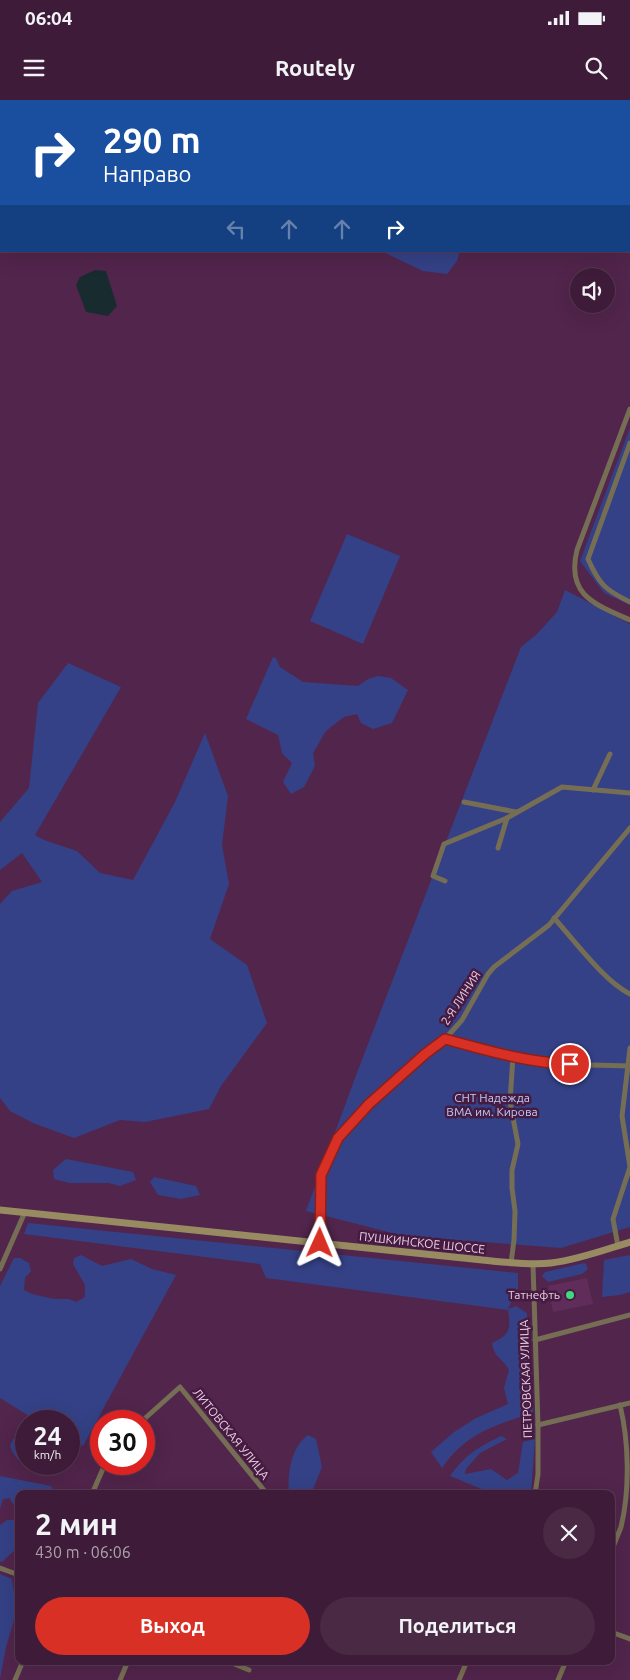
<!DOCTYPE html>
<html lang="ru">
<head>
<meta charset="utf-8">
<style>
  :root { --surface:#3e1c39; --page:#492944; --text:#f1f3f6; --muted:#ada1ae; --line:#573a53; --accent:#d93025 }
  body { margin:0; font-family:Ubuntu,sans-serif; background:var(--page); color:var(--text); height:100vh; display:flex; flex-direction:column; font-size:19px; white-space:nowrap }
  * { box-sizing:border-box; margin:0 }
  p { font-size:16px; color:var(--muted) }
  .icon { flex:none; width:28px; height:28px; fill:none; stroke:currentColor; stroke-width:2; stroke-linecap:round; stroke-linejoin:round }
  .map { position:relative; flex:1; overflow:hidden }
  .details { position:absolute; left:15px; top:1390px; width:600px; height:175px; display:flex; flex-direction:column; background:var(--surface); border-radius:10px; box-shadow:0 5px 20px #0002,0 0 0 1px var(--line) }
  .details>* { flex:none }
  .hud { position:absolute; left:0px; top:0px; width:630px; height:152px; box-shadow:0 5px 20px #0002,0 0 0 1px var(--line); background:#1a4fa0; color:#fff; overflow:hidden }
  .tools { position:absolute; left:570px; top:168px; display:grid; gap:10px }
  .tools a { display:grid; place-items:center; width:45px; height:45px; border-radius:50%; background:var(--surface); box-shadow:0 5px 20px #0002,0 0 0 1px var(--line); font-size:25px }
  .speed { position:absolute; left:15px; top:1310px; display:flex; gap:10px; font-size:25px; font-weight:700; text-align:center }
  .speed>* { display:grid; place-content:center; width:65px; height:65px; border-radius:50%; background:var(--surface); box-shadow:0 5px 20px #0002,0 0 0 1px var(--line); line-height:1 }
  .speed small { font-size:12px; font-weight:400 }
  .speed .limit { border:8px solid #d22; background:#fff; color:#111 }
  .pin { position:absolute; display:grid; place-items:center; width:42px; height:42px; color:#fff; margin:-21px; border:2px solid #fff; border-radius:50%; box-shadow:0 1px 5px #0007 }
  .me { position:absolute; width:55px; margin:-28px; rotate:1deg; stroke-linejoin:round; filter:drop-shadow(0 0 4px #0008) }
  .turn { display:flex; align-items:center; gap:18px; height:105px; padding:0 20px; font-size:22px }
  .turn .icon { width:65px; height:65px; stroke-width:2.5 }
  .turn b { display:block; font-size:35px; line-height:42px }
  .lanes { display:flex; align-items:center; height:48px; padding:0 20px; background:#0003; justify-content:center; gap:25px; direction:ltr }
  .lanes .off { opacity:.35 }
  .round { display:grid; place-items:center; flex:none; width:52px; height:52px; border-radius:26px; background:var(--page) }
  .overview { display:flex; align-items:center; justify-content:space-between; height:85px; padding:0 20px }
  h1 { font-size:30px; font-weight:700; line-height:38px }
  .button { display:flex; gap:10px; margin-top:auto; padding:10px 20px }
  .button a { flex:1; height:58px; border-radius:30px; background:var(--accent); color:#fff; font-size:20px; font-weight:700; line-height:58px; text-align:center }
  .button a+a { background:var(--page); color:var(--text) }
  .status { display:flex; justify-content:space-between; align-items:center; height:35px; padding:0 25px; background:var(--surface); direction:ltr }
  .status svg { height:14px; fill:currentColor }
  header { display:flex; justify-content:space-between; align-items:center; height:65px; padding:0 20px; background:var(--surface); font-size:22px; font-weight:700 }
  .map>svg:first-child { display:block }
  .built { fill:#602d5a }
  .green { fill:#344186 }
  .water { fill:#182c30 }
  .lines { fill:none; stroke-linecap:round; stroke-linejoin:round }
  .stream { stroke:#182c30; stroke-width:2 }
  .street { stroke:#766e54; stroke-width:5 }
  .secondary { stroke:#988b62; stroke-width:7 }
  .route-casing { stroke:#8d1f18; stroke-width:12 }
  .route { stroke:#d93025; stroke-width:9 }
  .poi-dot { fill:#41d77c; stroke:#461b41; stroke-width:2 }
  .labels { text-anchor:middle; stroke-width:5; stroke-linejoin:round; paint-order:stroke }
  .street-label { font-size:12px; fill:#e9cde3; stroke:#461b41 }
  .park-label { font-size:12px; fill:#beccf9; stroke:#461b41 }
  .poi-label { font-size:12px; fill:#e9cde3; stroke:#461b41; text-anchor:end }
</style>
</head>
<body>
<div class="status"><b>06:04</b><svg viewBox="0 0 49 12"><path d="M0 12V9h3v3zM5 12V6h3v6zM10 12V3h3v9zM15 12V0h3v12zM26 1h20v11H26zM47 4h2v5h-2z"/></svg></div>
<header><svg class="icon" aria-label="menu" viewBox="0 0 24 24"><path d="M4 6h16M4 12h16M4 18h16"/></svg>Routely<svg class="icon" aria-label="search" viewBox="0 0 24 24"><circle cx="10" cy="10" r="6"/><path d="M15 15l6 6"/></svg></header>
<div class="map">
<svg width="630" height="1580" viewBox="0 0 630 1580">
  <rect width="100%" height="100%" fill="#52254c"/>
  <path class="built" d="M587 1178 593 1204 553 1212 548 1186Z"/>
  <g class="green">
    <path d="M381 151H460L457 161 447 174 423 171Z"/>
    <path d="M630 328V505L604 493 580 461Z"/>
    <path d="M347 434 400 456 363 544 310 521Z"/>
    <path d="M565 490 630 524V1127L561 1148 404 1136 306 1111 358 970 521 547 537 534 557 512Z"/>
    <path d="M273 557 276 558 280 567 303 582 358 586 368 579 378 576 391 578 408 590 392 623 373 629 361 623 357 614 344 617 326 631 313 653 315 666 304 687 291 694 283 682 292 663 282 653 278 635 246 619Z"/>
    <path d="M68 563 121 587 35 735 44 740 77 751 100 773 133 780 175 702 205 633 228 696 222 745 229 784 210 839 247 865 267 923 221 986 209 1009 145 1022 120 1020 74 1038 33 1023 10 1011 0 998V804L12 791 42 782 22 753 0 770V722L29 688 38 603Z"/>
    <path d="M66 1059 133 1072 136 1080 120 1086 108 1083H69L54 1079 53 1070Z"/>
    <path d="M154 1077 196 1086 200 1095 181 1099 158 1095 150 1082Z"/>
    <path d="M28 1123 518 1173V1188L508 1209 516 1206 527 1213 533 1313C495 1325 466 1333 442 1368L431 1352 454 1332 476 1318 508 1304 504 1288 509 1270C503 1258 494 1258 492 1243 510 1235 511 1229 508 1210L266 1178 260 1164 24 1134Z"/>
    <path d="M81 1155 102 1166 131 1159 152 1169 176 1175 83 1346 69 1339V1321H37L0 1298V1186L14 1158H20L29 1163 31 1171 25 1178 24 1190 32 1194 54 1199H69L76 1202 85 1197V1185L73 1164 74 1158Z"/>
    <path d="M630 1155V1192L620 1195 602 1197 604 1160Z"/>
    <path d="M584 1163 586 1164 588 1169 582 1174 548 1182 542 1176 545 1172Z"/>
    <path d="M26 1330V1364H51C32 1368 17 1366 10 1346 13 1338 18 1333 26 1330Z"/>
    <path d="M308 1335 316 1339 322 1367 311 1394H289C287 1374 291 1347 308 1335Z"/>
    <path d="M501 1336 507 1339 480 1353 466 1369 465 1374 491 1369 507 1380 518 1373 523 1342 535 1339 531 1394H494L450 1376C466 1354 477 1348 501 1336Z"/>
    <path d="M0 1376 51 1386 56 1394H19V1412L9 1398 3 1399 0 1409Z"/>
    <path d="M7 1420H16L19 1429V1446L2 1462 0 1461V1425Z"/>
    <path d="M0 1474 12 1479 17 1510 6 1547 0 1579Z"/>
  </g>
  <path class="water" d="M95 170 106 171 117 206 108 216 86 212 76 185 80 177Z"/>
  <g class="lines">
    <g class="stream">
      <path d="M157 0 160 1"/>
      <path d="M208 1 209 0"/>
    </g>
    <g class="street">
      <path d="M630 309 577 450C566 495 594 504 630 520"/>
      <path d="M630 343 588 459C599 484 605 490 630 502"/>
      <path d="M593 690 610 654"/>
      <path d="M464 702 516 712"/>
      <path d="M498 748 507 718"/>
      <path d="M445 781 433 776 444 744 507 718 562 687 630 693"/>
      <path d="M554 818C575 841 603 880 630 894"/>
      <path d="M445 939 513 956 551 964 630 966"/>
      <path d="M320 1143 321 1075 338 1038 369 1004 425 954 445 939 462 920 488 874 494 867 549 825 630 728"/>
      <path d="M618 1146 613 1119 630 1067 622 1016 630 948"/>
      <path d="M511 1163 514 1140 515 1111 512 1088V1070L518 1044 510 1002 513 956"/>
      <path d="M533 1164 538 1325V1374L535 1394"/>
      <path d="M0 1169 25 1112"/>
      <path d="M535 1240 630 1215"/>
      <path d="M142 1321 180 1287 267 1394"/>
      <path d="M538 1325 630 1303"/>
      <path d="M92 1394 105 1364"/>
      <path d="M611 1452C614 1444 618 1435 621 1427 630 1390 629 1342 620 1305"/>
      <path d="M0 1468 19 1475"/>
      <path d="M611 1532 630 1539"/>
      <path d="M227 1561 249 1570"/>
      <path d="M15 1580 23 1561"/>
      <path d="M120 1580 128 1561"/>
      <path d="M459 1580 467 1561"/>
      <path d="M558 1580 566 1561"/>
    </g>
    <path class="secondary" d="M0 1110 492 1161C512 1163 531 1165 551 1163 577 1160 604 1150 630 1142"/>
  </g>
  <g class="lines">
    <defs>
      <path id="route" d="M320 1143 321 1075 338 1038 369 1004 425 954 445 939C486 950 528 963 570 964"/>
    </defs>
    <use href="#route" class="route-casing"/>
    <use href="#route" class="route"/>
  </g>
  <circle class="poi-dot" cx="570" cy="1195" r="5"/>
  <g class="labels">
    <g class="street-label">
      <text transform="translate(461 898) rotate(-57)" y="4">2-Я ЛИНИЯ</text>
      <text transform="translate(422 1143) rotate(6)" y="4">ПУШКИНСКОЕ ШОССЕ</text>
      <text transform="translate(526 1279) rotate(-92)" y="4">ПЕТРОВСКАЯ УЛИЦА</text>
      <text transform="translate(231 1334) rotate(51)" y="4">ЛИТОВСКАЯ УЛИЦА</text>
    </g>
    <g class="park-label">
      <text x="492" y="1002">СНТ Надежда<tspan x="492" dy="14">ВМА им. Кирова</tspan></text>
    </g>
    <g class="poi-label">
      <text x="560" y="1199">Татнефть</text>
    </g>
  </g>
</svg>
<div class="tools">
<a><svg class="icon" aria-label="sound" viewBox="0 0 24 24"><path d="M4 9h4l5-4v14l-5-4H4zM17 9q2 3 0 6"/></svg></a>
</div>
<div class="speed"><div>24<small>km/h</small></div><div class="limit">30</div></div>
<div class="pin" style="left:570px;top:964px;background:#d93025"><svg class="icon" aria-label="arrive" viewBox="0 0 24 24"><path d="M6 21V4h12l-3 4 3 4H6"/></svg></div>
<svg class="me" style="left:320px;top:1143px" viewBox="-20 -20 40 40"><path d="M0-17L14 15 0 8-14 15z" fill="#d93025" stroke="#fff" stroke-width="4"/></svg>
<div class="hud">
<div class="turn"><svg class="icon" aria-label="right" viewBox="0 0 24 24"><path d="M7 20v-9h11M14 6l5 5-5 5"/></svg><div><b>290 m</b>Направо</div></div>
<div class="lanes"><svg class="icon off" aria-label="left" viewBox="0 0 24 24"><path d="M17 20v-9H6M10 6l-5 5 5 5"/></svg><svg class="icon off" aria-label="ahead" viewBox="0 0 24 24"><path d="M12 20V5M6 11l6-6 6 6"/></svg><svg class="icon off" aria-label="ahead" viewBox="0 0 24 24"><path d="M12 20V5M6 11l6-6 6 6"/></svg><svg class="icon" aria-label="right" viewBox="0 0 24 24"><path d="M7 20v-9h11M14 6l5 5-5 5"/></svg></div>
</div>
<section class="details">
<div class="overview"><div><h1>2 мин</h1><p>430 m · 06:06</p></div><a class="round"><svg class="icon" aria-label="close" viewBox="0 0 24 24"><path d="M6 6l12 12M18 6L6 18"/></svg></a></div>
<div class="button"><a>Выход</a><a>Поделиться</a></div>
</section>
</div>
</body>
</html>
